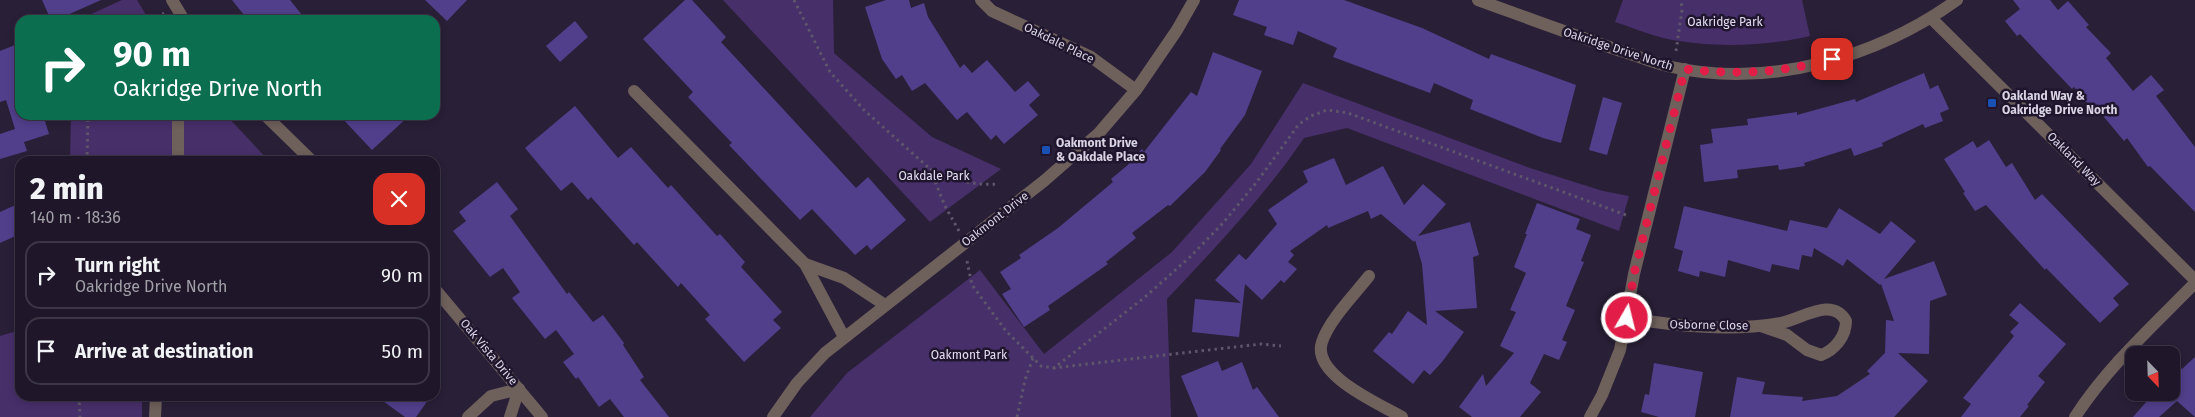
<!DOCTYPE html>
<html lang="en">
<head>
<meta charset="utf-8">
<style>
  :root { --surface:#1f1729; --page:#2c2435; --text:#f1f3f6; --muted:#a19fa8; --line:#3c3646 }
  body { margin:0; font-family:"Fira Sans",sans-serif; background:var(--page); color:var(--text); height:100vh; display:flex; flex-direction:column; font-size:19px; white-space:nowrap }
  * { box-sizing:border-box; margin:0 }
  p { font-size:16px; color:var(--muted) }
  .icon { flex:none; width:28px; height:28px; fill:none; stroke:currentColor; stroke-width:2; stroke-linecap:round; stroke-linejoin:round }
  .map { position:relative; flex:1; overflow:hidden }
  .drawer { position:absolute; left:15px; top:156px; width:425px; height:245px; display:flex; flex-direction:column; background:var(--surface); border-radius:15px; box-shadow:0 2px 8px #0003,0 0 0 1px var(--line) }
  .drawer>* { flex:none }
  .banner { position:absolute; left:15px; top:15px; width:425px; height:105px; border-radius:15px; box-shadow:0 2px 8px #0003,0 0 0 1px var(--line); background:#0b6e4f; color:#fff; overflow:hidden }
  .needle { width:32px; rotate:157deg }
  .tools { position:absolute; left:2125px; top:346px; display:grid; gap:10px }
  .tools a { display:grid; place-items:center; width:55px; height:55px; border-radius:10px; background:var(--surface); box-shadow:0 2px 8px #0003,0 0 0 1px var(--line); font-size:25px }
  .pin { position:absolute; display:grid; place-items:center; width:42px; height:42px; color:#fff; margin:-21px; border-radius:10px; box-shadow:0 2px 8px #0006 }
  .me { position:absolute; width:55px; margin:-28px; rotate:8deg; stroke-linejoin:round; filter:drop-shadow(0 0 4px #0008) }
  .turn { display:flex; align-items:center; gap:18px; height:105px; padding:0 15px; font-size:22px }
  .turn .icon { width:65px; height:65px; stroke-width:2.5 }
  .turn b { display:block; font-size:35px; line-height:42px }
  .round { display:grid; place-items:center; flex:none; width:52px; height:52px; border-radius:15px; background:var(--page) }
  .headline { display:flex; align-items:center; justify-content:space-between; height:85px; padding:0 15px }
  h1 { font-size:30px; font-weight:800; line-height:38px }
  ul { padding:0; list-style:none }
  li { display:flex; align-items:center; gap:15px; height:68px; margin:0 10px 8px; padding:0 5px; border:2px solid var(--line); border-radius:15px }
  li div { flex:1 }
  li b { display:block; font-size:19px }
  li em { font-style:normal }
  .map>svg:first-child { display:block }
  .green { fill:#472f6a }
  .building { fill:#513f8b }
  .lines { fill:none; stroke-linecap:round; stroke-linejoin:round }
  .path { stroke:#5f566b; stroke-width:3; stroke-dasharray:2.5 4; stroke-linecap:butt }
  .minor { stroke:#6e605b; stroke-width:12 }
  .route { stroke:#e11d48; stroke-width:9; stroke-dasharray:0 16.2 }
  .transit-dot { fill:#1a4fb4; stroke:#1f162d; stroke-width:2 }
  .labels { text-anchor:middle; stroke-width:5; stroke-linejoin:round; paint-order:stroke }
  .park-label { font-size:12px; fill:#e5def3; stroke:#1f162d }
  .street-label { font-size:12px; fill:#d9d3e3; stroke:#1f162d }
  .poi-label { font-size:12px; font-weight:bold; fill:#d9d3e3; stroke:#1f162d; text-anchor:start }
</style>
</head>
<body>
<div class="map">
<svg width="2195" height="417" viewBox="0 0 2195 417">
  <rect width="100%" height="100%" fill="#291f37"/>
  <g class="green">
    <path d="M122 0H137L149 20H78Z"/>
    <path d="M723 0H833L834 53 932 137 1001 169 930 222Z"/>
    <path d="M1623 0H1802L1810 36C1763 47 1710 48 1663 38 1647 34 1631 27 1615 22Z"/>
    <path d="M1303 83 1530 168 1603 191 1629 196 1619 231 1347 128 1304 138C1264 197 1216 247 1167 299L1171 417H810L847 373 980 270 1044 354 1172 252 1251 164Z"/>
    <path d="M71 115H226L269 161H70Z"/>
    <path d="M20 330V396H142V417H0V336Z"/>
  </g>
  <g class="building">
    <path d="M42 0H101L56 20H51Z"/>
    <path d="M232 0H290L306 20H248Z"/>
    <path d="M425 0H467L447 21Z"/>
    <path d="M685 0H692L726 37 721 42 856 188 868 177 906 220 871 250 867 245 855 255 812 209 800 220 729 145 732 143 688 97 693 92 643 39Z"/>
    <path d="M886 0H909L911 8 924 3 928 17 960 68 964 64 972 73 987 60 1015 92 1028 81 1040 95 1029 105 1038 115 1004 144 996 135 991 140 967 112 957 120 925 83 912 91 902 75 896 79 882 59 865 7Z"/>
    <path d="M1239 0H1344L1422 28 1489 59 1491 54 1576 85 1561 143 1543 138 1470 109 1473 100 1434 83 1430 93 1333 57 1337 48 1298 31 1293 45 1264 35 1267 27 1233 15Z"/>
    <path d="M2013 0H2050L2058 10 2068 1 2089 25 2086 27 2111 53 2106 58 2133 91 2151 75 2164 90 2156 96 2195 147V212L2150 166 2148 167 2127 138 2124 141 2094 105 2091 108 2074 87 2072 89 2020 34 2017 36 2005 21 2020 9Z"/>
    <path d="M575 21 588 37 560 62 546 46Z"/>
    <path d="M20 43V115H43L49 134 24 142 27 151 0 159V134L15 129 6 100 0 102V51Z"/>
    <path d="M1213 52 1262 71 1245 115 1220 149 1221 150 1205 172 1170 206 1168 205 1132 233 1136 238 1106 262 1108 264 1048 306 1050 310 1024 327 1002 294 1011 289 1000 272 1021 258 1019 255 1058 228 1113 182 1111 179 1129 164 1128 163 1142 149 1144 152 1191 92 1197 96Z"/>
    <path d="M1924 73 1930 89 1938 85 1949 109 1940 113 1943 121 1925 128 1923 124 1882 143 1883 146 1854 156 1851 148 1804 163 1805 166 1779 170 1778 165 1737 170 1738 178 1704 182 1700 145 1713 143 1711 129 1748 125 1747 119 1797 112V115L1855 99 1856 102Z"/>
    <path d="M1603 97 1622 103 1607 155 1589 150Z"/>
    <path d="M575 106 618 158 631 147 668 188 671 185 717 236 720 234 745 262 741 267 782 312 773 320 781 328 744 362 705 319 710 315 681 283 678 287 637 242 634 245 591 197 588 200 572 182 561 191 525 148Z"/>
    <path d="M339 115H410L372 150Z"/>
    <path d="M1989 140 2006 167 2012 163 2035 200 2042 194 2129 284 2113 298 2119 305 2100 323 2046 268 2045 270 1986 205 1975 211 1963 193 1965 192 1944 159 1973 141 1977 148Z"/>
    <path d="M1334 158 1346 185 1383 166 1404 205 1423 184 1446 204 1418 236 1470 222 1479 255 1473 257 1477 308 1435 311 1464 332 1442 362 1430 375 1424 370 1413 384 1373 351 1389 332 1392 334 1408 311 1427 325 1422 264 1415 240 1414 242 1381 214 1371 219 1368 211 1328 228 1327 225 1290 251 1294 255 1288 262 1297 269 1284 283 1281 280 1262 300 1245 284 1239 337 1192 332 1195 299 1241 303 1215 280 1239 254 1246 260 1277 224 1268 210 1308 182 1303 171Z"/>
    <path d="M497 182 518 209 510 216 567 294 569 292 593 322 603 315 624 343 623 345 644 377 640 380 669 417H624L610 399 599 407 578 377 576 379 563 362 574 354 556 330 545 339 512 298 520 292 503 268 490 277 453 231 466 221 459 212Z"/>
    <path d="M20 203V234L0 243V212Z"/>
    <path d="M1537 203 1580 219 1576 229 1591 235 1581 261 1584 262 1566 306 1575 310 1562 340 1567 342 1559 360 1544 354 1530 383 1541 392 1520 417H1472L1459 407 1483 374 1486 386 1514 353 1500 346 1516 312 1510 310 1526 273 1514 267 1527 234H1525Z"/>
    <path d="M1684 206 1787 231 1790 220 1827 228 1839 208 1880 234 1891 221 1916 241 1884 279 1934 261 1947 295 1930 301 1929 354 1898 353 1928 381 1894 417H1730L1737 377 1765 382 1762 394 1803 397 1802 401 1837 396 1870 374 1867 371 1885 353 1886 320 1894 321 1881 284 1880 285 1847 259 1843 266 1814 248 1812 257 1802 255 1799 270 1772 264 1770 272 1728 260 1725 277 1700 271 1699 277 1678 271 1683 251 1674 248Z"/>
    <path d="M2020 303 2066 344 2038 376 2045 382 2027 405 2029 406 2020 417H1961L1971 404 1963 398 2014 336 2010 332 2019 323 2009 315Z"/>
    <path d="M2171 357 2182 369 2195 357V417L2177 401 2159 417H2133L2155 392H2171Z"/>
    <path d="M1218 361 1222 371 1242 362 1253 390 1257 387 1279 417H1198L1181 376Z"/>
    <path d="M1654 363 1703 372 1695 417H1659L1641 412 1645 394 1649 395Z"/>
    <path d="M376 396H431L416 417H405Z"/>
  </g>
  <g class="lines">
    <g class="path">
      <path d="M794 0 830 72 864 110 930 169 945 206 959 231"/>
      <path d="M151 20 164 13"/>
      <path d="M1676 51 1682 10 1681 0"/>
      <path d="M87 161 88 115"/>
      <path d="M930 169C951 179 974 186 997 184"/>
      <path d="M967 261 972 285 1006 331 1041 366 1054 368 1145 297 1190 257 1223 223 1256 183 1299 124 1311 116 1327 110 1348 113 1626 215"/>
      <path d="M1053 368 1261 344 1281 346"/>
      <path d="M79 396 80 417"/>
      <path d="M1017 417 1025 380 1033 358"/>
    </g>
    <g class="minor">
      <path d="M172 0 184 20"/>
      <path d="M981 0 992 11 1091 57 1136 90"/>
      <path d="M1478 0C1525 17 1573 35 1621 51 1638 56 1655 64 1672 67 1769 89 1878 57 1957 0"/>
      <path d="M1931 18 2195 280"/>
      <path d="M634 91 805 264 844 337"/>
      <path d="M178 115V161"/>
      <path d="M265 115 312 161"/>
      <path d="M805 264 844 278 885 305"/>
      <path d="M1369 276C1355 294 1329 320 1322 342 1311 375 1380 404 1402 417"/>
      <path d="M435 289 542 417"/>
      <path d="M1627 318C1677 326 1731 332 1781 323 1802 319 1832 296 1846 321 1846 336 1835 350 1821 355L1807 350 1787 335 1761 326"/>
      <path d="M155 417 156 396"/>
      <path d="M468 417 491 396 519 389"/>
      <path d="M510 417 519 389"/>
      <path d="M773 417 797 383 825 353 1044 181 1099 133 1136 90 1177 30 1194 0"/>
      <path d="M1590 417 1602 395 1620 350 1634 274 1685 69"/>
      <path d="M2075 417C2108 366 2153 326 2195 283"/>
    </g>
  </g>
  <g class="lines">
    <path class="route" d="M1627 318 1634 274 1685 69C1735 75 1783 73 1832 59"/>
  </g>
  <g class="transit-dot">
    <rect x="1987" y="98" width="10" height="10" rx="2.5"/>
    <rect x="1041" y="145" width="10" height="10" rx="2.5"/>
  </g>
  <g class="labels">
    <g class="park-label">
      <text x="1725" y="26">Oakridge Park</text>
      <text x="934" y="180">Oakdale Park</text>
      <text x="969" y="359">Oakmont Park</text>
    </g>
    <g class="street-label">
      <text transform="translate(1059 43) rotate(26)" y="4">Oakdale Place</text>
      <text transform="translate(1618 49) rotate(18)" y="4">Oakridge Drive North</text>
      <text transform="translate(2074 159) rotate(45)" y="4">Oakland Way</text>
      <text transform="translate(995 219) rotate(-38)" y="4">Oakmont Drive</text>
      <text transform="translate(1709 325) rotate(1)" y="4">Osborne Close</text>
      <text transform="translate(489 352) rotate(50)" y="4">Oak Vista Drive</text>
    </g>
    <g class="poi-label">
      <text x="2002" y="100">Oakland Way &amp;<tspan x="2002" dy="14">Oakridge Drive North</tspan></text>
      <text x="1056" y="147">Oakmont Drive<tspan x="1056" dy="14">&amp; Oakdale Place</tspan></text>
    </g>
  </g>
</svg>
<div class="tools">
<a><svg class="needle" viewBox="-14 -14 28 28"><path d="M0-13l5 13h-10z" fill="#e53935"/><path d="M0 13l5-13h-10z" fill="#a19fa8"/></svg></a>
</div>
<div class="pin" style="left:1832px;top:59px;background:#d93025"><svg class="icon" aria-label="arrive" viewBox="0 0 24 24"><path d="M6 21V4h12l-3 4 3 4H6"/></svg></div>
<svg class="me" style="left:1627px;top:318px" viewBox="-20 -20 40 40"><circle r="17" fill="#e11d48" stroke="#fff" stroke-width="3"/><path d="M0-11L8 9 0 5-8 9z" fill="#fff"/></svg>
<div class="banner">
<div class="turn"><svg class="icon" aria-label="right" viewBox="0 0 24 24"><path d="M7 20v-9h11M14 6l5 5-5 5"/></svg><div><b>90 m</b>Oakridge Drive North</div></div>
</div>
<section class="drawer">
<div class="headline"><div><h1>2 min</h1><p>140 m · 18:36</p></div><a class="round" style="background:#d93025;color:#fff"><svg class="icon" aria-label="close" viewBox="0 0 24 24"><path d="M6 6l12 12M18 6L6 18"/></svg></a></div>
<ul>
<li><svg class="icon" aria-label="right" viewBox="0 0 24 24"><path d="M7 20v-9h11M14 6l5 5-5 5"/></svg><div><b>Turn right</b><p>Oakridge Drive North</p></div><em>90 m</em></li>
<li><svg class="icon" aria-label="arrive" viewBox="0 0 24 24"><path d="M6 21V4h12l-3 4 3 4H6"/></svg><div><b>Arrive at destination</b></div><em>50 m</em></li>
</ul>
</section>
</div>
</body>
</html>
